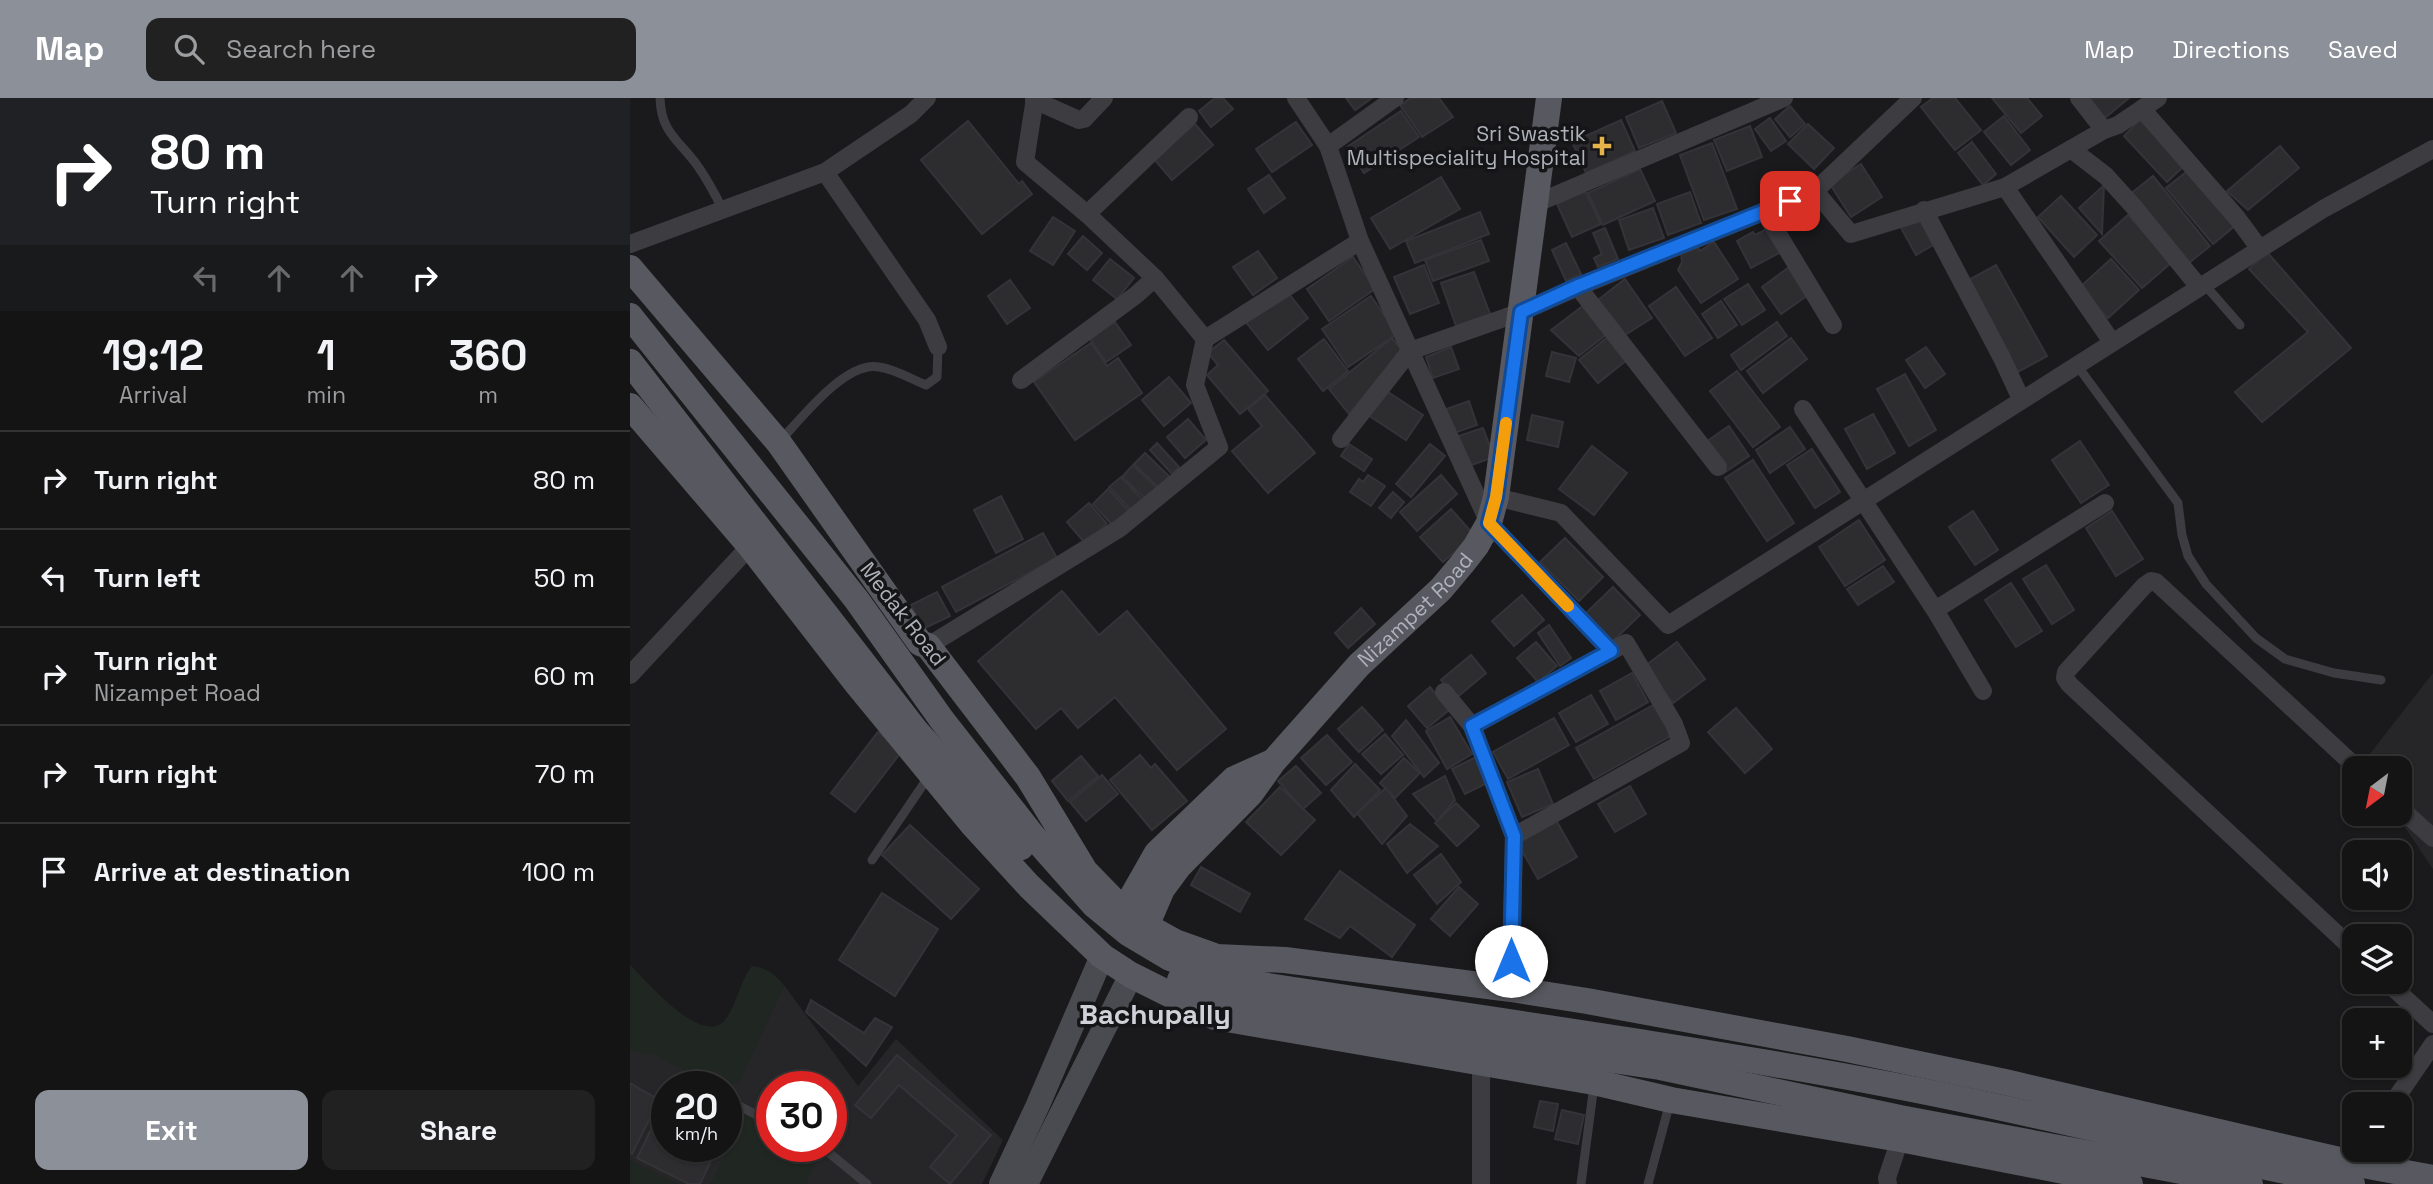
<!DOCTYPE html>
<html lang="en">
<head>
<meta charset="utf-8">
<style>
  :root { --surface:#141415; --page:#212122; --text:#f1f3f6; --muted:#9d9ea0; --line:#333334; --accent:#8c9099 }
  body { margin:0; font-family:"Space Grotesk",sans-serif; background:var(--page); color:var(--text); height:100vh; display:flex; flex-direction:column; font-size:26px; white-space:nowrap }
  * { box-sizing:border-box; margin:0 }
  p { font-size:23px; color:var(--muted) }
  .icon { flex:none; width:38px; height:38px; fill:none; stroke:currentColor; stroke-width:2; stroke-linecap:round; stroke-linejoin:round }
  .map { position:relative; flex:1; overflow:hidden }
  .panel { display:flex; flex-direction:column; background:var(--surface); width:630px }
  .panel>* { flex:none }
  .top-card { background:#202124; color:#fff; overflow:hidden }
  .needle { width:46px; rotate:212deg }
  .tools { position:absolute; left:1712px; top:658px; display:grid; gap:14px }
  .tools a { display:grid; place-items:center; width:70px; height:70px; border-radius:14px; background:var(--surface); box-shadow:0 2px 5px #0004,0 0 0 2px var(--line); font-size:35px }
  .speed { position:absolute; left:21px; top:973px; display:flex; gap:14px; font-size:35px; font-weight:700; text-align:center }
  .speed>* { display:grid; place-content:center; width:91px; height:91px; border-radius:50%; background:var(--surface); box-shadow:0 2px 5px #0004,0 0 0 2px var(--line); line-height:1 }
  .speed small { font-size:18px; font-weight:400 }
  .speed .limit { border:10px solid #d22; background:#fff; color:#111 }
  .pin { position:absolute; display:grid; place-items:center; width:60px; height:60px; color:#fff; margin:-30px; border-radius:14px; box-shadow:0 4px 10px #0006 }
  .me { position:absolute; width:77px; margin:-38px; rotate:0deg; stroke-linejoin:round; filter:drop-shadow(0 0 5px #0008) }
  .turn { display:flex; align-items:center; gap:24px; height:147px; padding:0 35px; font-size:32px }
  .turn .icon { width:91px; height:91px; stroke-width:2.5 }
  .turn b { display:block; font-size:49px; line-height:60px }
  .lanes { display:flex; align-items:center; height:66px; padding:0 35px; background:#0003; justify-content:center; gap:35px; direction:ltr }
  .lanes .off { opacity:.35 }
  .eta { display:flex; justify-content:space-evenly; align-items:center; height:119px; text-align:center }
  .eta b { font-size:42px; font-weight:700; line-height:49px }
  .button { display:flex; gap:14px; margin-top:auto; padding:14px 35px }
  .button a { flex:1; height:80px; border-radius:14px; background:var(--accent); color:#fff; font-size:28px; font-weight:700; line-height:80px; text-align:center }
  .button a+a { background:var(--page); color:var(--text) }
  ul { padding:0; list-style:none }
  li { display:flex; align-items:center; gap:21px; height:98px; padding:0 35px; border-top:2px solid var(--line) }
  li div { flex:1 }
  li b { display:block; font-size:26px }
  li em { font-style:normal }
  header { display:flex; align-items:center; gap:42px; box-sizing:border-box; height:98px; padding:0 35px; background:var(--accent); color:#fff }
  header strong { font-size:33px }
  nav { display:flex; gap:38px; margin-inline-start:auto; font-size:24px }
  .search { width:490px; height:63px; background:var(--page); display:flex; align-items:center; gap:18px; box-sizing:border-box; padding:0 24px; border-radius:14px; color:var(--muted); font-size:26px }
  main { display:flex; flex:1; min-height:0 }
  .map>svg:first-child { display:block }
  .built { fill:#262629; fill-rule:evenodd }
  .green { fill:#202722 }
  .building { fill:#2d2d30; stroke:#343438; stroke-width:2 }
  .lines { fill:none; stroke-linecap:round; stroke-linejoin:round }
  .lane { stroke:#3c3c41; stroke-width:9 }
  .street { stroke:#3c3c41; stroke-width:18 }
  .secondary { stroke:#4a4b51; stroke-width:24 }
  .primary { stroke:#585960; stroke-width:26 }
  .primary-bridge { stroke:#585960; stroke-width:26 }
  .route-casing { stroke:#114b97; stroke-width:18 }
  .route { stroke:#1a73e8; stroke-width:12 }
  .slow { stroke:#f59e0b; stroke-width:12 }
  .poi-dot { fill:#e5b34a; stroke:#151517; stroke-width:2.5 }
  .labels { text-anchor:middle; stroke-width:7; stroke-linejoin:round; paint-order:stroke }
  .poi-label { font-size:21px; fill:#aeb2bb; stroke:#151517; text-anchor:end }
  .street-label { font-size:21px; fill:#aeb2bb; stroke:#151517 }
  .district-label { font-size:28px; font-weight:bold; fill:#ced1d7; stroke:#151517 }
</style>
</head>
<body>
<header>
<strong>Map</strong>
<div class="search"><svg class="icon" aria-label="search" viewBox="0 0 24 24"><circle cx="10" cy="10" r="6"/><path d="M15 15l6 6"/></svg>Search here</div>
<nav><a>Map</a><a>Directions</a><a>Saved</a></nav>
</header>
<main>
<section class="panel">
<div class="top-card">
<div class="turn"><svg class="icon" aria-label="right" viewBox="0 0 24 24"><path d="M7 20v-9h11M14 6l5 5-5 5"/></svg><div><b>80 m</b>Turn right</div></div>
<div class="lanes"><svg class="icon off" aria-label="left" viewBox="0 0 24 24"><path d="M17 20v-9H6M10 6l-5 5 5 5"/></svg><svg class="icon off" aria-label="ahead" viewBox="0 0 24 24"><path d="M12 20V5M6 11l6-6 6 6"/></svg><svg class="icon off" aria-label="ahead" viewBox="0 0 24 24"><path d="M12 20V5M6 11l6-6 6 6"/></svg><svg class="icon" aria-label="right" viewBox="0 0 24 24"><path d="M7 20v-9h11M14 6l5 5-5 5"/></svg></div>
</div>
<div class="eta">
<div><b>19:12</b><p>Arrival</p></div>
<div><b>1</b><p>min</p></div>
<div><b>360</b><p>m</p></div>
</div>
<ul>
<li><svg class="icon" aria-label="right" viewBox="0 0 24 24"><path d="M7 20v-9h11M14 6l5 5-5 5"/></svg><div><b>Turn right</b></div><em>80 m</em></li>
<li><svg class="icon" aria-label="left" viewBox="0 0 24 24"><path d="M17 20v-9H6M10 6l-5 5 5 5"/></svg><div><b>Turn left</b></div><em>50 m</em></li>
<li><svg class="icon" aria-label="right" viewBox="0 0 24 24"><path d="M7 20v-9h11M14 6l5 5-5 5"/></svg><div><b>Turn right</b><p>Nizampet Road</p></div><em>60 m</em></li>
<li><svg class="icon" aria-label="right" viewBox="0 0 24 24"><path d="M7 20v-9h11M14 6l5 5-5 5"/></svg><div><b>Turn right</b></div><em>70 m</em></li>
<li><svg class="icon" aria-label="arrive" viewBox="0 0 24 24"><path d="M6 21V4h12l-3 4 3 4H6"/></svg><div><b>Arrive at destination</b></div><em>100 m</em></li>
</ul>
<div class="button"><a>Exit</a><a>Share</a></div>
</section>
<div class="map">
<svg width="1803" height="1086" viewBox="0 0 1803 1086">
  <rect width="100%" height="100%" fill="#1a1a1c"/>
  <g class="built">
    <path d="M1803 575V771L1766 716H1769V670H1735L1732 666Z"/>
    <path d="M0 884 110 982 154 887 228 988 266 941 373 1042 352 1086H0ZM37 989H96V1048H37ZM142 989H201V1048H142Z"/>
  </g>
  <g class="green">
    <path d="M0 867C18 884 76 955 98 918 108 902 110 883 122 868 137 870 144 876 154 887L110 983 96 992V989H79L53 971 25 957 0 953Z"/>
    <path d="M118 1009 142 1020V1048H194L176 1086H81Z"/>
    <path d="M0 1062 49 1086H0Z"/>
  </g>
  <g class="building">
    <path d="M585 0H593L603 11 581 29 569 13Z"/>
    <path d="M716 0H742L725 12Z"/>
    <path d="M781 0H809L823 19 792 39 770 7Z"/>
    <path d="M1303 0H1325L1351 32 1325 52 1291 9Z"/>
    <path d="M1362 0H1397L1412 18 1391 35Z"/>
    <path d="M1463 0H1499L1471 23 1456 6Z"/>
    <path d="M1032 3 1046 35 1009 50 996 19Z"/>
    <path d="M1160 8 1175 26 1160 39 1145 21Z"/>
    <path d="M771 13 789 39 734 75 717 49Z"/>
    <path d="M1374 18 1400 52 1381 67 1354 34Z"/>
    <path d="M1140 20 1156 43 1141 53 1125 31Z"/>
    <path d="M991 22 1005 53 956 75 942 44Z"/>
    <path d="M1510 22 1555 67 1537 84 1494 38Z"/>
    <path d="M338 23 389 86 392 83 402 96 352 136 291 62Z"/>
    <path d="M666 24 682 47 642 74 626 51Z"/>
    <path d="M565 26 583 47 542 82 524 61Z"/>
    <path d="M1178 26 1204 50 1184 71 1158 46Z"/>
    <path d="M1120 28 1132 59 1097 73 1084 42Z"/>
    <path d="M1342 44 1366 76 1353 87 1328 55Z"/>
    <path d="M1082 45 1107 111 1074 122 1050 57Z"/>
    <path d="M1650 48 1669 70 1618 112 1597 93Z"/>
    <path d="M1231 66 1252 99 1221 119 1200 86Z"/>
    <path d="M1010 71 1025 103 973 127 958 95Z"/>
    <path d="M1560 71 1606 127 1583 146 1536 90Z"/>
    <path d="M639 77 655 100 634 115 618 91Z"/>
    <path d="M1523 78 1580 148 1555 168 1498 98Z"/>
    <path d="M811 79 830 111 760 151 741 120Z"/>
    <path d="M1474 87 1472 136 1449 110Z"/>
    <path d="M955 93 971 126 942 139 927 106Z"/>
    <path d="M1060 94 1071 125 1038 137 1027 106Z"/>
    <path d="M1431 98 1467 137 1444 159 1408 119Z"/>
    <path d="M1023 110 1034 140 999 152 989 122Z"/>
    <path d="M850 114 859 136 785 165 776 143Z"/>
    <path d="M1498 117 1541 165 1512 190 1469 143Z"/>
    <path d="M1288 118 1305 146 1286 157 1270 128Z"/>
    <path d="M423 119 445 133 423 167 400 153Z"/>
    <path d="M975 130 988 161 968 169 964 160 972 156 963 135Z"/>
    <path d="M1139 130 1151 154 1121 170 1107 143 1123 134 1125 137Z"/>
    <path d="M453 138 472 155 457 172 438 156Z"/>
    <path d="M851 142 859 163 803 183 795 162Z"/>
    <path d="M1084 144 1108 181 1071 205 1048 172 1052 164 1051 154 1065 145 1070 153Z"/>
    <path d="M936 145 951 176 936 183 922 152Z"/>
    <path d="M628 153 647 180 623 197 603 169Z"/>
    <path d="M1637 154 1721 250 1632 324 1605 294 1678 234 1619 171Z"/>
    <path d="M723 159 745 191 699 223 677 191Z"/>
    <path d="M480 161 504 180 487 201 463 182Z"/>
    <path d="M1481 161 1509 192 1478 220 1449 190Z"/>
    <path d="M794 167 809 205 780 216 764 179Z"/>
    <path d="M1366 167 1417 258 1388 274 1337 183Z"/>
    <path d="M1158 170 1178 197 1151 216 1132 189Z"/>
    <path d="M844 174 860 216 826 228 811 185Z"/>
    <path d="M995 181 1022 220 995 237 964 205Z"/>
    <path d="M380 182 400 210 377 226 358 198Z"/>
    <path d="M1118 186 1135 212 1112 227 1094 201Z"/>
    <path d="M1046 189 1082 240 1055 258 1019 208Z"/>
    <path d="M656 192 678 220 638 252 615 223Z"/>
    <path d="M741 198 767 236 718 269 692 231Z"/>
    <path d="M1091 203 1107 227 1088 240 1072 216Z"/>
    <path d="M954 207 978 235 949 258 921 232Z"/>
    <path d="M485 224 501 247 476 264 460 241Z"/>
    <path d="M1147 224 1157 238 1111 272 1101 257Z"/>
    <path d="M979 238 998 261 968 285 949 262Z"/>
    <path d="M762 240 772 252 719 316 699 291Z"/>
    <path d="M1161 240 1177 261 1133 295 1117 273Z"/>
    <path d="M694 241 718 273 693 293 668 261Z"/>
    <path d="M594 242 638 293 610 316 577 277 588 267 578 255Z"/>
    <path d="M461 245 477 268 488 260 512 295 445 342 404 284Z"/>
    <path d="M821 249 829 271 803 280 796 259Z"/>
    <path d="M1296 249 1315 276 1295 290 1276 262Z"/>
    <path d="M922 254 946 260 939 284 916 278Z"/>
    <path d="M1107 273 1150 329 1123 349 1080 293Z"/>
    <path d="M1275 276 1306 332 1279 348 1247 291Z"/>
    <path d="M539 279 561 305 534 328 512 302Z"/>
    <path d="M755 292 793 317 776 342 738 317Z"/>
    <path d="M635 297 685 355 638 395 602 353 632 328 618 311Z"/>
    <path d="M839 303 847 327 824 335 816 311Z"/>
    <path d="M1243 316 1265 355 1237 371 1215 331Z"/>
    <path d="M902 317 933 324 928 349 897 342Z"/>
    <path d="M558 321 576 342 555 360 537 339Z"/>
    <path d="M1099 328 1119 358 1094 375 1073 346Z"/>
    <path d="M1160 329 1175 351 1140 375 1126 352Z"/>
    <path d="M853 330 864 359 839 368 829 338Z"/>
    <path d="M1450 343 1479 387 1451 405 1422 362Z"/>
    <path d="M527 345 549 369 542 376 520 352Z"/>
    <path d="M719 346 742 361 734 373 711 358Z"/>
    <path d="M800 346 815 358 781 399 766 386Z"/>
    <path d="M962 348 997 375 964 417 929 391Z"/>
    <path d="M1182 351 1210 394 1185 410 1157 367Z"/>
    <path d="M515 355 539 378 529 390 504 366Z"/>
    <path d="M1123 362 1164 425 1137 443 1095 380Z"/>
    <path d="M503 367 528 391 517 402 492 379Z"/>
    <path d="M738 377 755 388 741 408 720 394 729 381 733 384Z"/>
    <path d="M811 377 827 396 787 433 770 414Z"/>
    <path d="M491 379 514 403 503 414 479 389Z"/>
    <path d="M478 391 499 413 483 428 463 406Z"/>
    <path d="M763 394 774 404 761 420 749 410Z"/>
    <path d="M371 398 393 441 366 455 344 412Z"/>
    <path d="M459 405 477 426 455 445 437 424Z"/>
    <path d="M821 411 844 437 813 464 790 439Z"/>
    <path d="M1343 413 1368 452 1345 467 1319 429Z"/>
    <path d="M1482 413 1513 461 1486 478 1456 430Z"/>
    <path d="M1229 422 1255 462 1215 488 1189 449Z"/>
    <path d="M413 435 427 460 326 514 312 489Z"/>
    <path d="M935 440 973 479 949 503 910 464Z"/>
    <path d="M1416 467 1444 512 1422 526 1393 481Z"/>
    <path d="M1253 468 1264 484 1228 507 1217 491Z"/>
    <path d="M1381 485 1412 533 1386 549 1355 502Z"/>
    <path d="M983 489 1010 517 981 545 954 517Z"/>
    <path d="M432 493 469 537 497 513 596 631 547 672 485 599 448 630 431 610 406 631 348 563Z"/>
    <path d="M307 494 320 518 293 531 281 507Z"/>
    <path d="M892 497 914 522 884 548 862 523Z"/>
    <path d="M731 510 745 526 718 550 705 535Z"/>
    <path d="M919 527 941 560 930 568 908 535Z"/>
    <path d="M906 544 927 568 908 584 887 560Z"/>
    <path d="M1047 544 1075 581 1043 605 1015 568Z"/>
    <path d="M841 557 856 575 826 600 811 582Z"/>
    <path d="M1002 575 1018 604 986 622 970 593Z"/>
    <path d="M800 589 819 612 797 630 778 608Z"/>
    <path d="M961 597 978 626 946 644 929 615Z"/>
    <path d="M1025 606 1042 637 964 681 946 650Z"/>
    <path d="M732 609 753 632 729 654 708 631Z"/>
    <path d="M1106 610 1142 651 1115 675 1078 634Z"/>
    <path d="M820 619 842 656 817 671 796 633Z"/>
    <path d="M924 620 939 647 878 681 863 654Z"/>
    <path d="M776 622 809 665 794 679 762 638Z"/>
    <path d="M248 634 272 653 225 714 201 695Z"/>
    <path d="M755 636 773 657 751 676 732 656Z"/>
    <path d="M697 637 722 664 696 687 671 660Z"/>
    <path d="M510 657 521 670 525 666 557 703 522 732 480 682Z"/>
    <path d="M451 658 468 678 438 703 422 683Z"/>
    <path d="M846 659 859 684 835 696 822 671Z"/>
    <path d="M774 660 790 675 765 700 750 685Z"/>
    <path d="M725 666 750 692 724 719 701 692Z"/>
    <path d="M666 668 691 695 673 711 648 683Z"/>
    <path d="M908 671 923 706 892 719 877 684Z"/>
    <path d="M472 677 488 696 456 723 440 704Z"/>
    <path d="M815 678 825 702 807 723 783 696Z"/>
    <path d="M1000 688 1016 716 985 734 968 706Z"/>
    <path d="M650 689 685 722 651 757 616 724Z"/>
    <path d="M756 690 777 718 752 746 727 715Z"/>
    <path d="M826 705 849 728 827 748 805 725Z"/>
    <path d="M926 722 947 759 908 781 887 744Z"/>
    <path d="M780 726 808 748 777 775 757 746Z"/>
    <path d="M280 727 349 791 321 821 252 757Z"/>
    <path d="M811 756 831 784 807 806 784 777Z"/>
    <path d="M571 769 620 796 610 814 561 787Z"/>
    <path d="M710 773 785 827 762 859 720 828 710 840 675 821Z"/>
    <path d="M829 789 848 806 820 838 801 821Z"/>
    <path d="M252 795 308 831 265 898 209 862Z"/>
    <path d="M181 902 234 935 245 920 262 929 236 968 176 914Z"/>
    <path d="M267 957 361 1037 320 1086 300 1069 327 1037 269 987 241 1020 225 1007Z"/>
    <path d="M0 985 29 1002 2 1056 0 1055Z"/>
    <path d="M37 999V1048H88L70 1086H59L7 1060Z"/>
    <path d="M910 1003 928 1006 923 1033 904 1029Z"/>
    <path d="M932 1012 954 1017 948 1046 925 1041Z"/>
  </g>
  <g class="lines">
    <g class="lane">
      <path d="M30 0C31 35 49 42 67 67 77 81 85 96 93 112"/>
      <path d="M1574 186 1610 227"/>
      <path d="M1446 266 1548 405 1552 437 1558 458 1576 486 1626 540 1655 561 1704 575 1751 582"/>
      <path d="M150 343C171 321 215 263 249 269 265 271 281 281 296 287L307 279 308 249"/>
      <path d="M242 762 299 678"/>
      <path d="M96 1001 142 1025"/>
      <path d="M188 1048 198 1054 237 1086"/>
      <path d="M951 1086 964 987"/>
      <path d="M1018 1086 1040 1004"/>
    </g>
    <g class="street">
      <path d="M666 0 698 48 730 143 859 425 981 553"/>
      <path d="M1449 0 1474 32"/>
      <path d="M404 2 449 22 454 21 474 0"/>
      <path d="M1512 11 1607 120 1630 151"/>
      <path d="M698 48 765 0"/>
      <path d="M1441 51 1476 78 1504 109 1569 189"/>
      <path d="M195 74 297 222 308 249"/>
      <path d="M1375 89 1482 244"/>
      <path d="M1185 93 1221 136 1375 89 1474 32 1488 27 1528 0"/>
      <path d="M907 105 1154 0"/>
      <path d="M1294 112 1372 260 1391 301"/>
      <path d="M1134 113 1203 227"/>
      <path d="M457 116 559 19"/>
      <path d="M0 146 195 74 281 16 297 0"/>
      <path d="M948 189 1088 369"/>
      <path d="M575 241 730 143"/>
      <path d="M391 282 506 197 525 180"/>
      <path d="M1173 311 1305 512 1353 593"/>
      <path d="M711 341 780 253 891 214 948 189 1185 93 1283 0"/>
      <path d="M866 399 931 415 1038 527 1693 111 1803 51"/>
      <path d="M1305 512 1475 405"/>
      <path d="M298 548 490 430 589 349 565 287 575 241 525 180 457 116 395 64 405 0"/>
      <path d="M0 577 120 448"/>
      <path d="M814 594 842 628 884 738 881 891"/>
      <path d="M842 628 996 545 1044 626 1051 645 884 738"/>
      <path d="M1769 709 1803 740"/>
      <path d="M1724 852 1439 586 1435 580 1436 574 1514 488 1521 483 1526 484 1727 670"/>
      <path d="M1757 884 1803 926"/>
      <path d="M851 964V1086"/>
      <path d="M1762 1006 1803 946"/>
      <path d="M1258 1086 1257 1080 1270 1041"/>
    </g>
    <g class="secondary">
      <path d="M371 1086 407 1009 472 858"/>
      <path d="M396 1086 501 877"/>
    </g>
    <g class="primary">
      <path d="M0 170 149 345 290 545 298 548 398 679 455 773 494 813 516 828 545 844 587 859 655 862 881 891 957 903 1217 951 1375 984 1722 1065 1803 1080"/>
      <path d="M0 308 120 448 227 586 343 727 399 788 472 858 501 877 585 919 964 984 1041 1002 1270 1041 1500 1086"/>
      <path d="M494 813 527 755 604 681 642 664"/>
      <path id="s1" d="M516 828 532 791 549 768 621 695 643 664 729 567 811 491 832 466 846 448 859 425 866 399 919 0"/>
    </g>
    <g class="primary-bridge">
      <path d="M0 218 226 501 312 622 402 737 464 807 498 835 540 860 580 876 638 888C846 920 1055 948 1261 987 1416 1016 1567 1058 1722 1086"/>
      <path d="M0 264 286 633 391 749"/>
      <path d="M550 882 584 896 639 907 733 925 1030 969 1270 1020 1620 1086"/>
    </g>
  </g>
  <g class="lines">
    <defs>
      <path id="route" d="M881 863 884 738 842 628 981 553 859 425 866 399 891 214 948 188 1160 103"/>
    </defs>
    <use href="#route" class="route-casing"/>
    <use href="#route" class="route"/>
    <path class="slow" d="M876 325 866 399 859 425 938 508"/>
  </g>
  <path class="poi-dot" d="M968.5 37.5h7v7h7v7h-7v7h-7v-7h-7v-7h7z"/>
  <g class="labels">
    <g class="poi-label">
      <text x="956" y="43">Sri Swastik<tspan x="956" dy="24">Multispeciality Hospital</tspan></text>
    </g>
    <g class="street-label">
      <text dy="7" stroke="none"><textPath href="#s1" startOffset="418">Nizampet Road</textPath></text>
      <text transform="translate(273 516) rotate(52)" y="7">Medak Road</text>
    </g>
    <g class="district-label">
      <text x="525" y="926">Bachupally</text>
    </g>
  </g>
</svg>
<div class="tools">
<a><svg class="needle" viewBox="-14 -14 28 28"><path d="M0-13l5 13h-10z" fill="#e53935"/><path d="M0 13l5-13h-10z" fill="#9d9ea0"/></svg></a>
<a><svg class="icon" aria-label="sound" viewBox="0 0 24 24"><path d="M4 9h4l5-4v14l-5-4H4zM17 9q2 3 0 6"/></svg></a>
<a><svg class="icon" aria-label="layers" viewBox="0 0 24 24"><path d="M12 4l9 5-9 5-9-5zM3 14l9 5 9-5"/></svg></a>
<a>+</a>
<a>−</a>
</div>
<div class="speed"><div>20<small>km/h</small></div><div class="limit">30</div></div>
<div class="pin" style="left:1160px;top:103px;background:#d93025"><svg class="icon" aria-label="arrive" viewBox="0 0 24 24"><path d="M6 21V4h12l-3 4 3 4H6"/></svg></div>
<svg class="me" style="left:881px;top:863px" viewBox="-20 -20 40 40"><circle r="19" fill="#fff"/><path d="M0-13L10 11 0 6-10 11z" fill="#1a73e8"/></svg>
</div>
</main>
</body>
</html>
